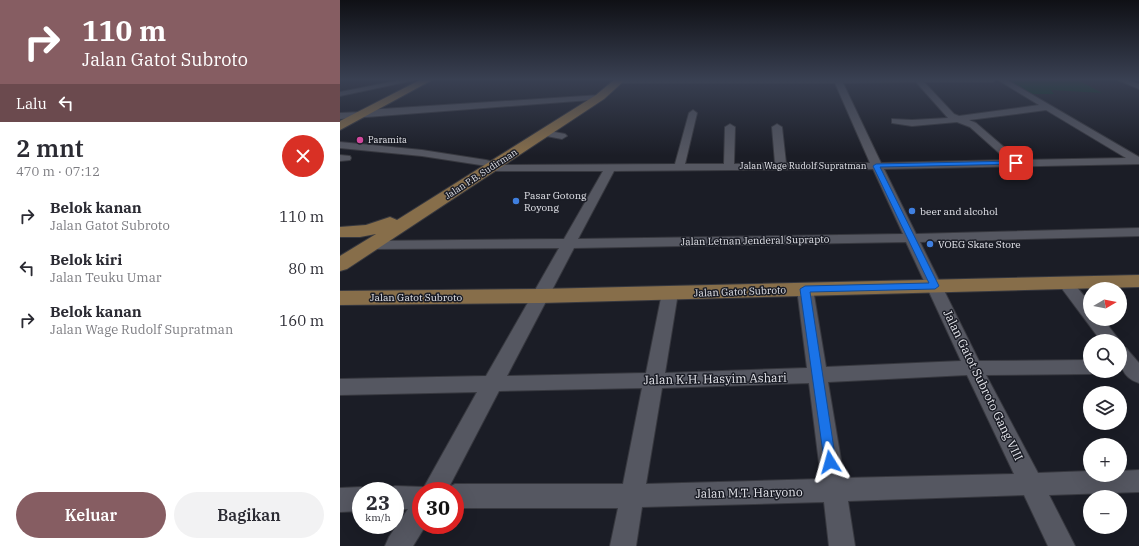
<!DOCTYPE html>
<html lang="id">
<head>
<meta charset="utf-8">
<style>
  :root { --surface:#fff; --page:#f2f2f3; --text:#2b2b33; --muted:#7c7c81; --accent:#865d62 }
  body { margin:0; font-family:"IBM Plex Serif",serif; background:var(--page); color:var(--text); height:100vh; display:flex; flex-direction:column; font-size:15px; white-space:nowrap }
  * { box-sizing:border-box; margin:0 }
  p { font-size:13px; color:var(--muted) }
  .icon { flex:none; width:22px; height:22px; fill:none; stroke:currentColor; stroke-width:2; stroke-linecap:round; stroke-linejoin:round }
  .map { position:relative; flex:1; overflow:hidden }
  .side { display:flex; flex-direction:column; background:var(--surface); width:340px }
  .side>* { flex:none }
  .banner { background:#865d62; color:#fff; overflow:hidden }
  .needle { width:26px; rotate:80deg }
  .tools { position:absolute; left:743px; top:282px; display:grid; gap:8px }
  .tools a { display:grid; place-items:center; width:44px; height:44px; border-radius:50%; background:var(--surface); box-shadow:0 4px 16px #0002; font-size:20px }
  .speed { position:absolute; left:12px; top:482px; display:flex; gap:8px; font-size:20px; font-weight:700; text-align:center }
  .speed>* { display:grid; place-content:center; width:52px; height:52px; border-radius:50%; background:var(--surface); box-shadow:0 4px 16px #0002; line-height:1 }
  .speed small { font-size:10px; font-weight:400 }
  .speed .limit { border:6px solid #d22; background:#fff; color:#111 }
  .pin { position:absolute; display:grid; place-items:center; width:34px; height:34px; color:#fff; margin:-17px; border-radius:8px; box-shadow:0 2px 6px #0006 }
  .me { position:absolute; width:44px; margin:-22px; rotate:352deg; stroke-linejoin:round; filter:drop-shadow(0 0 3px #0008) }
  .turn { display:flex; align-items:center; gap:14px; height:84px; padding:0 16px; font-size:18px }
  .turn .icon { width:52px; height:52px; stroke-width:2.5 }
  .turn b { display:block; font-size:28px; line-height:34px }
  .then { display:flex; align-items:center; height:38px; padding:0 16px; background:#0003; gap:8px; font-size:15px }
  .round { display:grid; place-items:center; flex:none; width:42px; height:42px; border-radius:21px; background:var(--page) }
  .headline { display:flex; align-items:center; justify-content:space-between; height:68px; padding:0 16px }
  h1 { font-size:24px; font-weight:600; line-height:30px }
  .action { display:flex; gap:8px; margin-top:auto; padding:8px 16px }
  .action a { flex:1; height:46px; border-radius:24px; background:var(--accent); color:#fff; font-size:16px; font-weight:600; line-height:46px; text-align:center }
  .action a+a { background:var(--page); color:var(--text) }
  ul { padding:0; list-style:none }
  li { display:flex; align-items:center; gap:12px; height:52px; padding:0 16px }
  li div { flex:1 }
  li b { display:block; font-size:15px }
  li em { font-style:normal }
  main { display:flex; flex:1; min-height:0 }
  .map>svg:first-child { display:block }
  .green { fill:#00371e }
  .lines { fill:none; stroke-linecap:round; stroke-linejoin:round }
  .minor-casing { stroke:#37383f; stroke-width:2 }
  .major-casing { stroke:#37383f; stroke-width:2 }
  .minor { fill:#555761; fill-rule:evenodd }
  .major { fill:#876e4a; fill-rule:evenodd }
  .route { fill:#1a73e8; stroke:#114b97 }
  .hotel-dot { fill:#d1479c; stroke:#1b1d26; stroke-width:1.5 }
  .shop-dot { fill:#3f7fe0; stroke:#1b1d26; stroke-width:1.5 }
  .labels { text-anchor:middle; stroke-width:3; stroke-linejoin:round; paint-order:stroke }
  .far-poi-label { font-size:9px; fill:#e3e4ea; stroke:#1b1d26; text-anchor:start }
  .far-street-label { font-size:9px; fill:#e3e4ea; stroke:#1b1d26 }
  .poi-label { font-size:10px; fill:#e3e4ea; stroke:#1b1d26; text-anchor:start }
  .street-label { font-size:10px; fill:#e3e4ea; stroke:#1b1d26 }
  .near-street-label { font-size:12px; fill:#e3e4ea; stroke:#1b1d26 }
</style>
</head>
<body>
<main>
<section class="side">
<div class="banner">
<div class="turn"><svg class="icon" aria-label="right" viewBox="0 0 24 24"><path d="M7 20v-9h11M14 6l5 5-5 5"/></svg><div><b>110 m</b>Jalan Gatot Subroto</div></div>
<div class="then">Lalu<svg class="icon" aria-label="left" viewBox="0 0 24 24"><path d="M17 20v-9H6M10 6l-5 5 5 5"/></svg></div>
</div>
<div class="headline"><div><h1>2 mnt</h1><p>470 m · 07:12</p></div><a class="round" style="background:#d93025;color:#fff"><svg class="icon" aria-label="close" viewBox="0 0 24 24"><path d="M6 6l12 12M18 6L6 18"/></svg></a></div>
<ul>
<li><svg class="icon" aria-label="right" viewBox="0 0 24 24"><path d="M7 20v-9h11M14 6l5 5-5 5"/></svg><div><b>Belok kanan</b><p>Jalan Gatot Subroto</p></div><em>110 m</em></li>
<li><svg class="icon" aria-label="left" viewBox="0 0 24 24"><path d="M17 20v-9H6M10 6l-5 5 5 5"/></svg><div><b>Belok kiri</b><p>Jalan Teuku Umar</p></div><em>80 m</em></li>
<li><svg class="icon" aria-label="right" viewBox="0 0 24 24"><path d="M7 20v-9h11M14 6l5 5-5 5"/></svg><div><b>Belok kanan</b><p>Jalan Wage Rudolf Supratman</p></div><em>160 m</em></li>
</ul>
<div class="action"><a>Keluar</a><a>Bagikan</a></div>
</section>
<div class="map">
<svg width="799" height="546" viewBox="0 0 799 546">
  <rect width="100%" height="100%" fill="#1b1d26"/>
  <path class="green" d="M665 80H738L762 93 711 90 714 94H687Z"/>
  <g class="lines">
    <defs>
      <g id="minor">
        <path d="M61 80H75L0 96V92Z"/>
        <path d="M276 80H656L653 82H584L614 114 619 116 699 105 658 80H667L799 157V164L544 169 576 234 799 228V236L580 242 639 361 750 360V371H757L750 374 646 375 698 473 750 471V475H780V471L799 470V492L709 495 735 546H708L684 495 508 501 515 546H489L484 502 302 507 296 546H270L278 508H115V491H81V525H86L73 546H45L49 537 68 509 55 510V491L46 490 55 486 84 487 137 392 0 395V379L146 376 219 248 30 249 25 248 23 245 25 242 30 241 224 239 263 171H151L147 170 146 168 147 166 82 156 0 148V142L82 150 146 160 150 161 151 163 150 165 335 164 349 113 353 110 357 113 345 164H384L385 127 390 124 395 127 394 164 435 163 432 127 437 124 442 127 446 163H530L495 83H276ZM576 82 608 118 572 120 552 119V123L572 126 617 122 630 127 667 160 541 163 503 83ZM706 110 786 158 679 160 636 123 629 120ZM533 169 563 234 238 239 274 171ZM566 242 621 361 486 367 473 289 471 286 465 284 459 286 457 289 467 368 325 373 338 293 336 289 330 288 324 289 322 293 306 373 167 376 234 248ZM627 375 674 474 504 478 488 382ZM469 383 481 479 306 484 322 388ZM302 388 283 484H115L109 487 159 391Z"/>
        <path d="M778 80H788L799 84V89Z"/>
        <path d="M260 95 264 97 263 99 0 119V113L22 112 26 110Z"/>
        <path d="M204 130 225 134 227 136 222 139 201 135V131Z"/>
        <path d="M0 155 10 156 11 158 10 160 0 161Z"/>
        <path d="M725 277 730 279 750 303V319H763L780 341H761L717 282 720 279Z"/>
        <path d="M780 346 786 348 799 363V383C780 377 780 363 780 346Z"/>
        <path d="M21 487 30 491H21V511L0 512V488Z"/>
      </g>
      <g id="major">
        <path d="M80 80H92L0 130V121Z"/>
        <path d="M274 80H285L264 99 7 269 0 271V256L36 234 20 237H0V227L26 225 50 217 57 220 256 95Z"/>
        <path d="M799 275V287L200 303 0 305V291L200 289Z"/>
      </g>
    </defs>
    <use href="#minor" class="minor-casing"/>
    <use href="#major" class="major-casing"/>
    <use href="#minor" class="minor"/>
    <use href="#major" class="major"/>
  </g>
  <linearGradient id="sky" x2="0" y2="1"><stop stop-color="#0f1015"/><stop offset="0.51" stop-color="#394052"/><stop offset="1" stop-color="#394052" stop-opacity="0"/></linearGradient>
  <rect width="799" height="156" fill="url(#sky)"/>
  <path class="route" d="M676 161H678V164L540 167 599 286 595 289 470 292 496 462 494 467 490 469 485 467 460 289 465 286 589 283 533 166 536 164Z"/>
  <circle class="hotel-dot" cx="20" cy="140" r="4"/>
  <g class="shop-dot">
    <circle cx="176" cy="201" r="4"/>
    <circle cx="572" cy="211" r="4"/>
    <circle cx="590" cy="244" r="4"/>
  </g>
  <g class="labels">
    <g class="far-poi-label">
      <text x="28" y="143">Paramita</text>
    </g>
    <g class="far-street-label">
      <text x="463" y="169">Jalan Wage Rudolf Supratman</text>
      <text transform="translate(141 174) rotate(-33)" y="3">Jalan P.B. Sudirman</text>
    </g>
    <g class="poi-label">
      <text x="184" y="199">Pasar Gotong<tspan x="184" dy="12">Royong</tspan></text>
      <text x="580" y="215">beer and alcohol</text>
      <text x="598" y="248">VOEG Skate Store</text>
    </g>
    <g class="street-label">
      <text transform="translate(415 240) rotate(-1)" y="4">Jalan Letnan Jenderal Suprapto</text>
      <text transform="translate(400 291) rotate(-2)" y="4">Jalan Gatot Subroto</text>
      <text x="76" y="301">Jalan Gatot Subroto</text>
    </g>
    <g class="near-street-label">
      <text transform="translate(375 379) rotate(-1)" y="4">Jalan K.H. Hasyim Ashari</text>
      <text transform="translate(643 385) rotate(64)" y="4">Jalan Gatot Subroto Gang VIII</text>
      <text transform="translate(409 493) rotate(-1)" y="4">Jalan M.T. Haryono</text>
    </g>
  </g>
</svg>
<div class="tools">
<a><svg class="needle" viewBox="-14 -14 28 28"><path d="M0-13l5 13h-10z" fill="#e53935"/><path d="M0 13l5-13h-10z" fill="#7c7c81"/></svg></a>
<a><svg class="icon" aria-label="search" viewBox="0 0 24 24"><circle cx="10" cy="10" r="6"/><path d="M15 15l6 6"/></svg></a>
<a><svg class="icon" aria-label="layers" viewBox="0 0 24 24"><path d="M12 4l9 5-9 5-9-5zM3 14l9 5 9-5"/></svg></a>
<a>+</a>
<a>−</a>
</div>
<div class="speed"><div>23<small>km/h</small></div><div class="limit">30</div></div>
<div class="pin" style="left:676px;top:163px;background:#d93025"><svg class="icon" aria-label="arrive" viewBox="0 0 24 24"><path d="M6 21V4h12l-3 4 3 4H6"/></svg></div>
<svg class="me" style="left:490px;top:462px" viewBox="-20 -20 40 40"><path d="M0-17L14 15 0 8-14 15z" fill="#1a73e8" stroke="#fff" stroke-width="4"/></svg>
</div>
</main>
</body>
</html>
